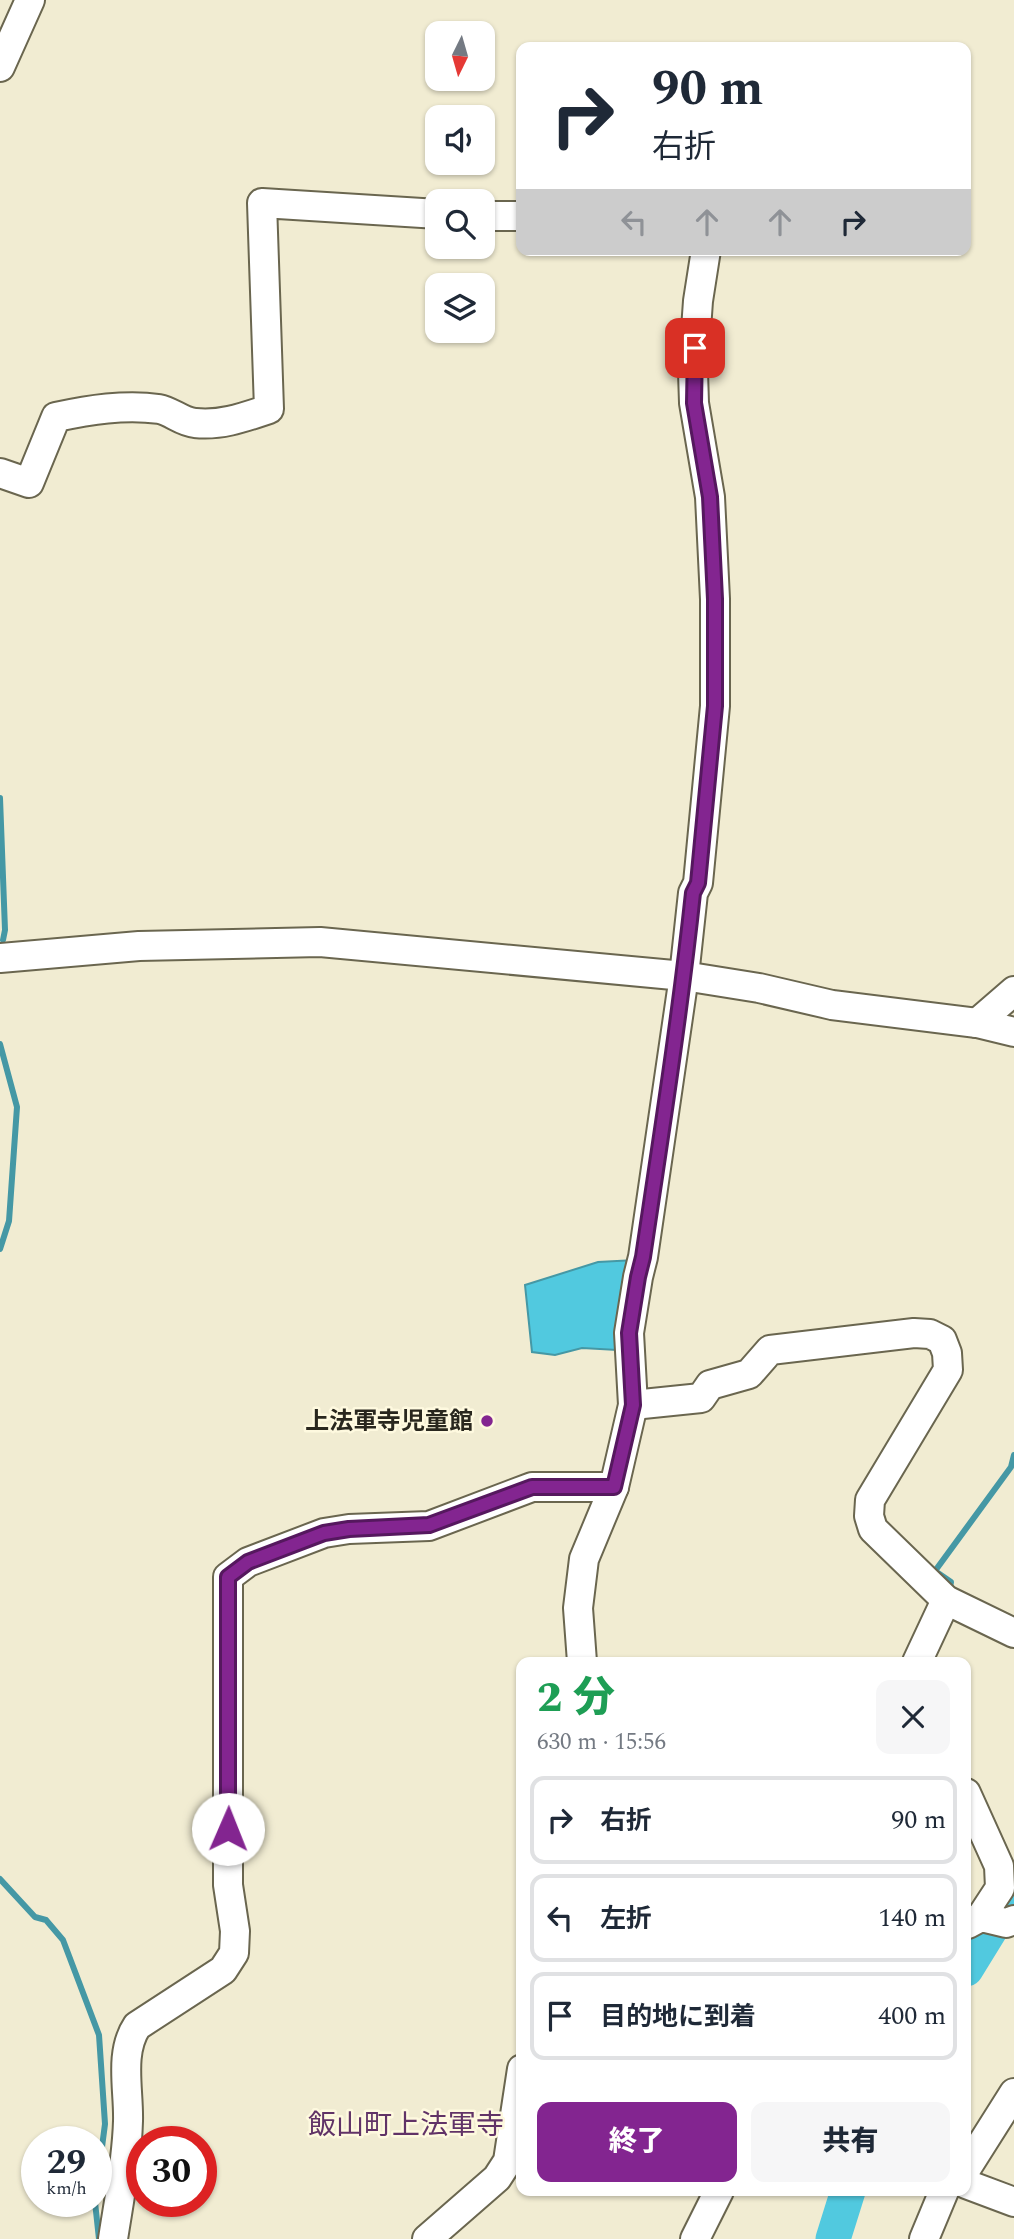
<!DOCTYPE html>
<html lang="ja">
<head>
<meta charset="utf-8">
<style>
  :root { --surface:#fff; --page:#f6f6f7; --text:#1f2937; --muted:#747a83; --line:#e0e1e3; --accent:#832590 }
  body { margin:0; font-family:Spectral,"Noto Sans JP",serif; background:var(--page); color:var(--text); height:100vh; display:flex; flex-direction:column; font-size:26px; white-space:nowrap }
  * { box-sizing:border-box; margin:0 }
  p { font-size:23px; color:var(--muted) }
  .icon { flex:none; width:38px; height:38px; fill:none; stroke:currentColor; stroke-width:2; stroke-linecap:round; stroke-linejoin:round }
  .map { position:relative; flex:1; overflow:hidden }
  .details { position:absolute; left:516px; top:1657px; width:455px; height:539px; display:flex; flex-direction:column; background:var(--surface); border-radius:14px; box-shadow:0 2px 5px #0004 }
  .details>* { flex:none }
  .banner { position:absolute; left:516px; top:42px; width:455px; height:214px; border-radius:14px; box-shadow:0 2px 5px #0004; background:#fff; color:var(--text); overflow:hidden }
  .needle { width:46px; rotate:185deg }
  .controls { position:absolute; left:425px; top:21px; display:grid; gap:14px }
  .controls a { display:grid; place-items:center; width:70px; height:70px; border-radius:14px; background:var(--surface); box-shadow:0 2px 5px #0004; font-size:35px }
  .speed { position:absolute; left:21px; top:2126px; display:flex; gap:14px; font-size:35px; font-weight:700; text-align:center }
  .speed>* { display:grid; place-content:center; width:91px; height:91px; border-radius:50%; background:var(--surface); box-shadow:0 2px 5px #0004; line-height:1 }
  .speed small { font-size:18px; font-weight:400 }
  .speed .limit { border:10px solid #d22; background:#fff; color:#111 }
  .pin { position:absolute; display:grid; place-items:center; width:60px; height:60px; color:#fff; margin:-30px; border-radius:14px; box-shadow:0 4px 10px #0006 }
  .me { position:absolute; width:77px; margin:-38px; rotate:1deg; stroke-linejoin:round; filter:drop-shadow(0 0 5px #0008) }
  .turn { display:flex; align-items:center; gap:24px; height:147px; padding:0 21px; font-size:32px }
  .turn .icon { width:91px; height:91px; stroke-width:2.5 }
  .turn b { display:block; font-size:49px; line-height:60px }
  .lanes { display:flex; align-items:center; height:66px; padding:0 21px; background:#0003; justify-content:center; gap:35px; direction:ltr }
  .lanes .off { opacity:.35 }
  .round { display:grid; place-items:center; flex:none; width:74px; height:74px; border-radius:14px; background:var(--page) }
  .headline { display:flex; align-items:center; justify-content:space-between; height:119px; padding:0 21px }
  h1 { font-size:42px; font-weight:800; line-height:52px; color:#1e9e55 }
  .primary-button { display:flex; gap:14px; margin-top:auto; padding:14px 21px }
  .primary-button a { flex:1; height:80px; border-radius:14px; background:var(--accent); color:#fff; font-size:28px; font-weight:800; line-height:80px; text-align:center }
  .primary-button a+a { background:var(--page); color:var(--text) }
  ul { padding:0; list-style:none }
  li { display:flex; align-items:center; gap:21px; height:88px; margin:0 14px 10px; padding:0 7px; border:4px solid var(--line); border-radius:14px }
  li div { flex:1 }
  li b { display:block; font-size:26px }
  li em { font-style:normal }
  .map>svg:first-child { display:block }
  .water { fill:#51c9df; stroke:#4598a5; stroke-width:2 }
  .lines { fill:none; stroke-linecap:round; stroke-linejoin:round }
  .stream { stroke:#4598a5; stroke-width:6 }
  .river { stroke:#51c9df; stroke-width:35 }
  .minor-casing { stroke:#6a664f; stroke-width:32 }
  .minor { stroke:#fff; stroke-width:28 }
  .route-casing { stroke:#55185e; stroke-width:18 }
  .route { stroke:#832590; stroke-width:12 }
  .poi-dot { fill:#832590; stroke:#fef9df; stroke-width:2.5 }
  .labels { text-anchor:middle; stroke-width:5; stroke-linejoin:round; paint-order:stroke }
  .poi-label { font-size:24px; font-weight:bold; fill:#29271e; stroke:#fef9df; text-anchor:end }
  .quarter-label { font-size:28px; fill:#613367; stroke:#fef9df }
</style>
</head>
<body>
<div class="map">
<svg width="1014" height="2239" viewBox="0 0 1014 2239">
  <rect width="100%" height="100%" fill="#f1ecd2"/>
  <path class="water" d="M635 1260 617 1350 582 1348 555 1355 532 1352 525 1285 598 1262Z"/>
  <g class="lines">
    <g class="stream">
      <path d="M0 798 5 930 3 940"/>
      <path d="M0 1044 17 1107 9 1221 0 1249"/>
      <path d="M952 1590 950 1588 951 1582 935 1571 1011 1467 1014 1455"/>
      <path d="M0 1879 35 1917 46 1920 63 1940 99 2035 105 2124 96 2193"/>
      <path d="M971 1934H988"/>
      <path d="M95 2202 99 2239"/>
    </g>
    <g class="river">
      <path d="M966 1969 1014 1891"/>
      <path d="M833 2239 848 2191"/>
    </g>
    <defs>
      <g id="minor">
        <path d="M0 67 30 0"/>
        <path d="M483 216H522"/>
        <path d="M0 473 29 483 56 417C89 410 125 404 159 409 171 411 182 422 195 423 221 426 245 417 269 409L262 203 438 214"/>
        <path d="M0 958 139 946 320 942 684 976 759 988 832 1005 977 1023 1014 1032"/>
        <path d="M977 1023 1014 991"/>
        <path d="M633 1405 701 1398 710 1385 749 1374 770 1350 914 1333 930 1334 942 1340 947 1353 948 1370 870 1500 869 1516 873 1529 946 1600 1014 1633"/>
        <path d="M582 1662 578 1608 584 1559 614 1487 633 1405 629 1333 638 1277 643 1257 684 976 693 893 698 883 715 706V599L710 497 694 403 693 372 698 301 706 250"/>
        <path d="M917 1662 946 1600"/>
        <path d="M966 1793 999 1866 1000 1888 981 1917"/>
        <path d="M968 1924 981 1917 1006 1923 1014 1920"/>
        <path d="M966 2169 1014 2093"/>
        <path d="M966 2184 1014 2202"/>
        <path d="M113 2239C119 2200 127 2160 128 2121 129 2090 119 2053 137 2026L223 1970 234 1953 235 1931 228 1885V1577L248 1562 324 1533 349 1529 429 1526 532 1487H614"/>
        <path d="M427 2239 497 2178 508 2161 522 2069"/>
        <path d="M695 2239 719 2191"/>
        <path d="M924 2239 944 2191"/>
      </g>
    </defs>
    <use href="#minor" class="minor-casing"/>
    <use href="#minor" class="minor"/>
  </g>
  <g class="lines">
    <defs>
      <path id="route" d="M228 1829V1577L248 1562 324 1533 349 1529 429 1525 532 1487H614L633 1405 629 1333 638 1277 643 1257C661 1136 680 1015 693 893L698 883 715 706V599L710 497 694 403 695 348"/>
    </defs>
    <use href="#route" class="route-casing"/>
    <use href="#route" class="route"/>
  </g>
  <circle class="poi-dot" cx="487" cy="1421" r="7"/>
  <g class="labels">
    <g class="poi-label">
      <text x="473" y="1429">上法軍寺児童館</text>
    </g>
    <g class="quarter-label">
      <text x="406" y="2134">飯山町上法軍寺</text>
    </g>
  </g>
</svg>
<div class="controls">
<a><svg class="needle" viewBox="-14 -14 28 28"><path d="M0-13l5 13h-10z" fill="#e53935"/><path d="M0 13l5-13h-10z" fill="#747a83"/></svg></a>
<a><svg class="icon" aria-label="sound" viewBox="0 0 24 24"><path d="M4 9h4l5-4v14l-5-4H4zM17 9q2 3 0 6"/></svg></a>
<a><svg class="icon" aria-label="search" viewBox="0 0 24 24"><circle cx="10" cy="10" r="6"/><path d="M15 15l6 6"/></svg></a>
<a><svg class="icon" aria-label="layers" viewBox="0 0 24 24"><path d="M12 4l9 5-9 5-9-5zM3 14l9 5 9-5"/></svg></a>
</div>
<div class="speed"><div>29<small>km/h</small></div><div class="limit">30</div></div>
<div class="pin" style="left:695px;top:348px;background:#d93025"><svg class="icon" aria-label="arrive" viewBox="0 0 24 24"><path d="M6 21V4h12l-3 4 3 4H6"/></svg></div>
<svg class="me" style="left:228px;top:1829px" viewBox="-20 -20 40 40"><circle r="19" fill="#fff"/><path d="M0-13L10 11 0 6-10 11z" fill="#832590"/></svg>
<div class="banner">
<div class="turn"><svg class="icon" aria-label="right" viewBox="0 0 24 24"><path d="M7 20v-9h11M14 6l5 5-5 5"/></svg><div><b>90 m</b>右折</div></div>
<div class="lanes"><svg class="icon off" aria-label="left" viewBox="0 0 24 24"><path d="M17 20v-9H6M10 6l-5 5 5 5"/></svg><svg class="icon off" aria-label="ahead" viewBox="0 0 24 24"><path d="M12 20V5M6 11l6-6 6 6"/></svg><svg class="icon off" aria-label="ahead" viewBox="0 0 24 24"><path d="M12 20V5M6 11l6-6 6 6"/></svg><svg class="icon" aria-label="right" viewBox="0 0 24 24"><path d="M7 20v-9h11M14 6l5 5-5 5"/></svg></div>
</div>
<section class="details">
<div class="headline"><div><h1>2 分</h1><p>630 m · 15:56</p></div><a class="round"><svg class="icon" aria-label="close" viewBox="0 0 24 24"><path d="M6 6l12 12M18 6L6 18"/></svg></a></div>
<ul>
<li><svg class="icon" aria-label="right" viewBox="0 0 24 24"><path d="M7 20v-9h11M14 6l5 5-5 5"/></svg><div><b>右折</b></div><em>90 m</em></li>
<li><svg class="icon" aria-label="left" viewBox="0 0 24 24"><path d="M17 20v-9H6M10 6l-5 5 5 5"/></svg><div><b>左折</b></div><em>140 m</em></li>
<li><svg class="icon" aria-label="arrive" viewBox="0 0 24 24"><path d="M6 21V4h12l-3 4 3 4H6"/></svg><div><b>目的地に到着</b></div><em>400 m</em></li>
</ul>
<div class="primary-button"><a>終了</a><a>共有</a></div>
</section>
</div>
</body>
</html>
